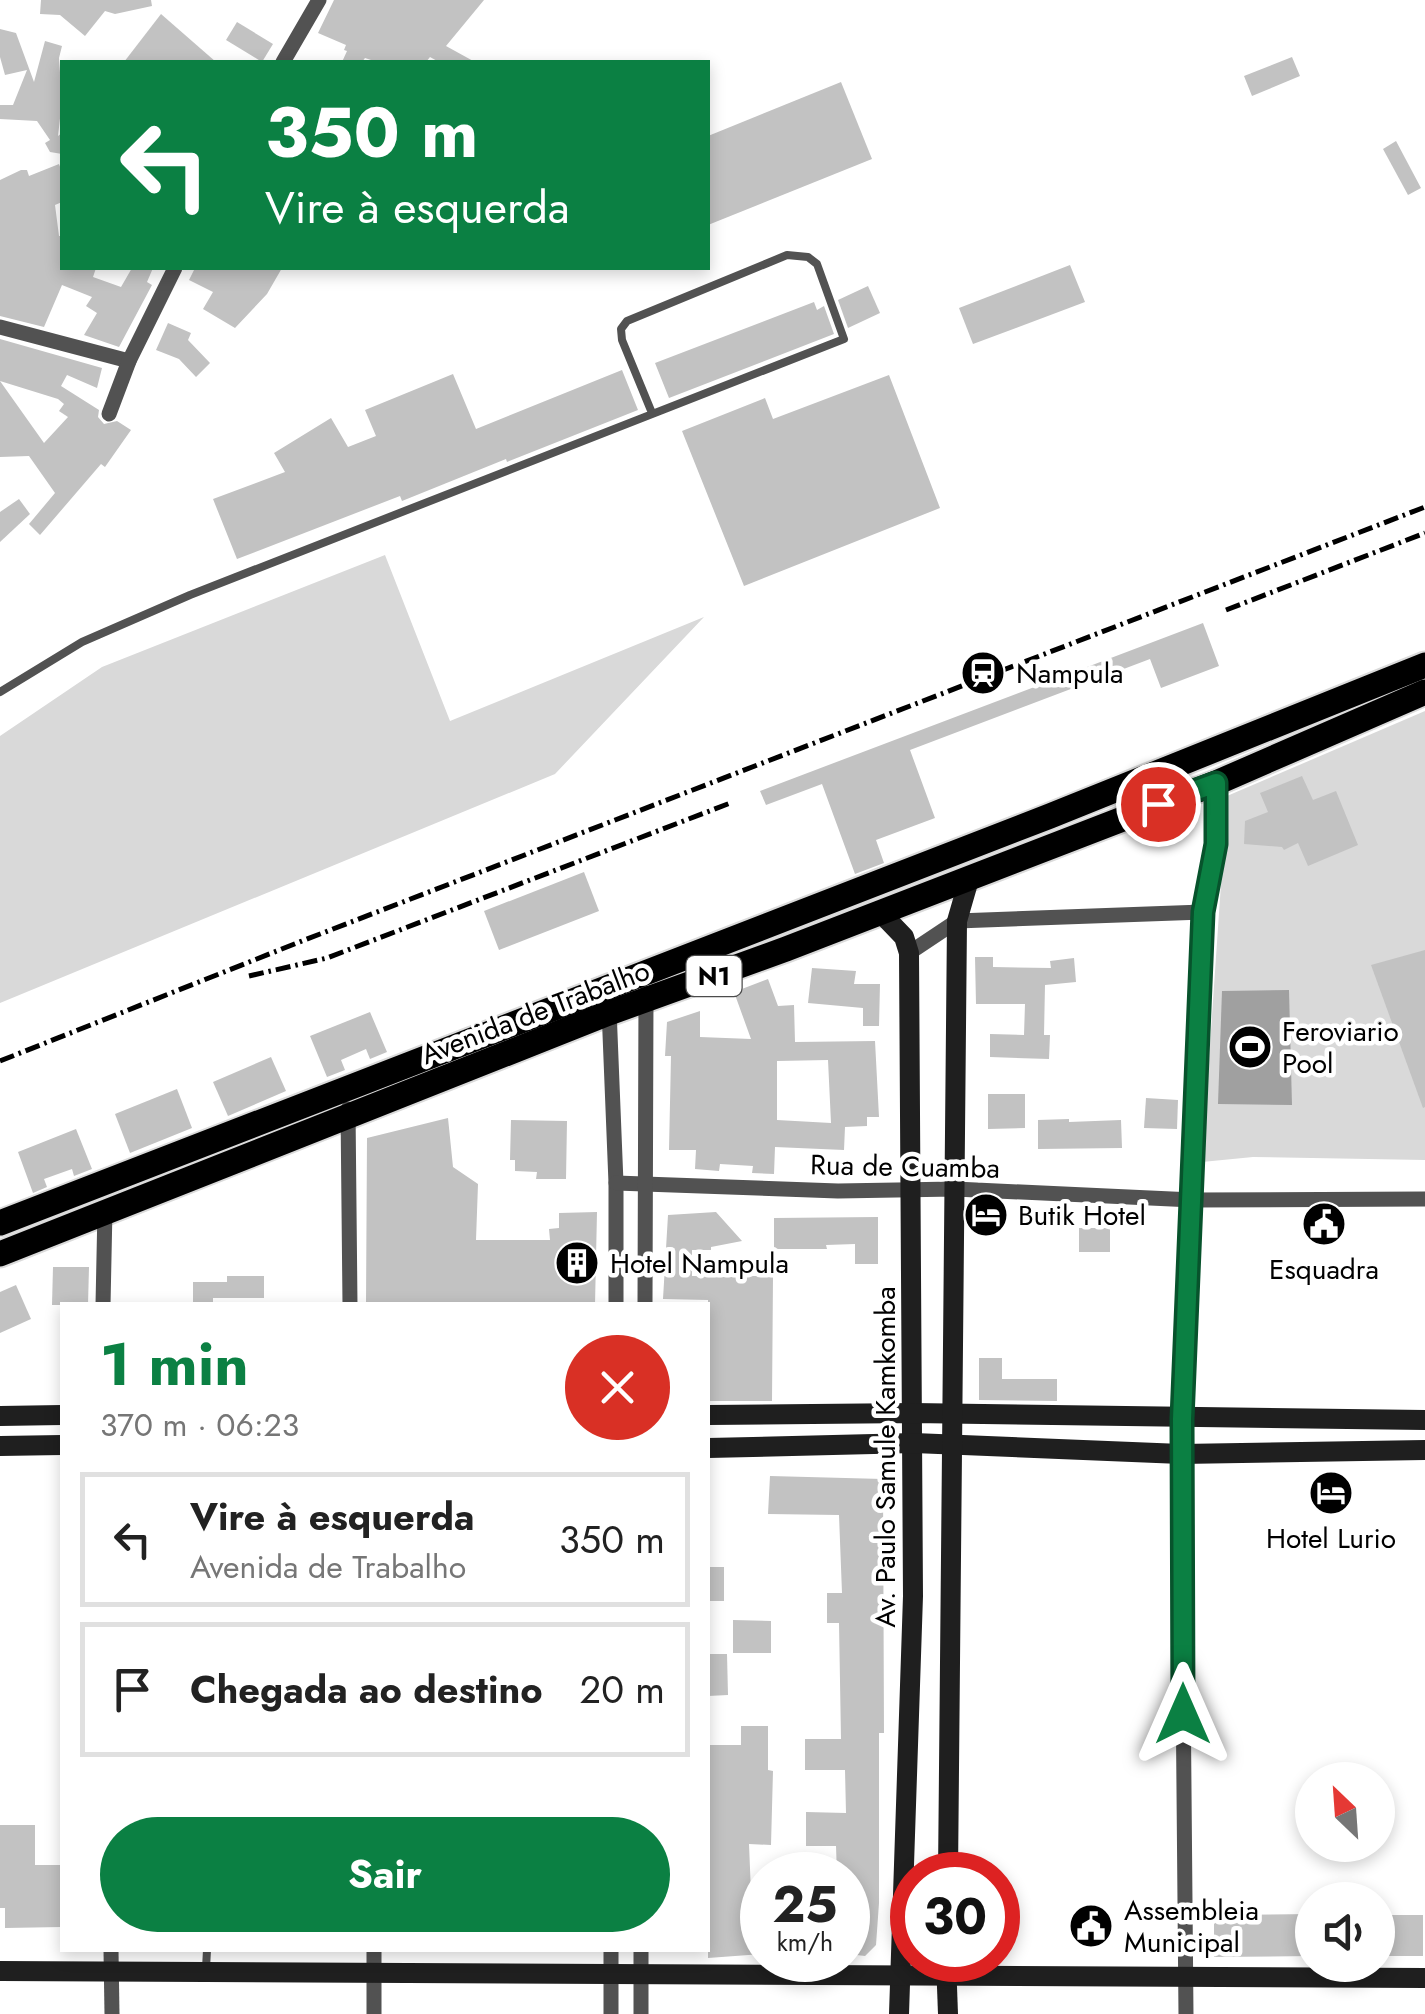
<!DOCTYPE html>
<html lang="pt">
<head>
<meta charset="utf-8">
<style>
  :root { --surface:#fff; --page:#f2f2f2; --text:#222; --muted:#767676; --line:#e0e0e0; --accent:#0b8043 }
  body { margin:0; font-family:Jost,sans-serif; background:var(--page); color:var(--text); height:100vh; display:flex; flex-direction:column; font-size:38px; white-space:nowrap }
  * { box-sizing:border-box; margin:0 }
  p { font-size:32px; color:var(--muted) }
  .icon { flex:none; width:55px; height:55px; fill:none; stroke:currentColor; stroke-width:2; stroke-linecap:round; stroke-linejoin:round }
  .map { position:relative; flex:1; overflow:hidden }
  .drawer { position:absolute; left:60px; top:1302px; width:650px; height:650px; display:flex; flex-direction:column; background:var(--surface); border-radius:0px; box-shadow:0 5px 15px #0003 }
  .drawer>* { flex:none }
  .top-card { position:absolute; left:60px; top:60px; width:650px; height:210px; border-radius:0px; box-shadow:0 5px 15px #0003; background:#0b8043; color:#fff; overflow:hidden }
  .needle { width:65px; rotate:335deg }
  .tools { position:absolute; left:1295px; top:1762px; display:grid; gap:20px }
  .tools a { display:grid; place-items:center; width:100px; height:100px; border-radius:50%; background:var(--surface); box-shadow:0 5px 15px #0003; font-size:50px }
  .speed { position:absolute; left:740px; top:1852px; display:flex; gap:20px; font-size:50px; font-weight:700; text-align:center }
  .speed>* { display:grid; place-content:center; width:130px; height:130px; border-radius:50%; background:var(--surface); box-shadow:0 5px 15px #0003; line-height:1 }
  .speed small { font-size:25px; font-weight:400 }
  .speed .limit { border:15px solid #d22; background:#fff; color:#111 }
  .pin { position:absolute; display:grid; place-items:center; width:85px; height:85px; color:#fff; margin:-42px; border:5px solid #fff; border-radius:50%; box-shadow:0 2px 10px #0007 }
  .me { position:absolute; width:110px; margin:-55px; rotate:0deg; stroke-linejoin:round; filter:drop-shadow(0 0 8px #0008) }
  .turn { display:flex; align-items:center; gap:35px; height:210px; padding:0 40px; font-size:45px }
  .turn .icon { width:130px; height:130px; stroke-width:2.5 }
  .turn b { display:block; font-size:70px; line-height:85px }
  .round { display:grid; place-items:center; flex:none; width:105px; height:105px; border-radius:52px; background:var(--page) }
  .headline { display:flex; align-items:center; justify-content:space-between; height:170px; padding:0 40px }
  h1 { font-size:60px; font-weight:700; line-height:75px; color:var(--accent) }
  .button { display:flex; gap:20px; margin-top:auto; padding:20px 40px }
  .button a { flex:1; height:115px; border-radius:60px; background:var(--accent); color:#fff; font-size:40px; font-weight:700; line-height:115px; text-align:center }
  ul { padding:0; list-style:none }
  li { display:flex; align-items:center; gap:30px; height:135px; margin:0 20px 15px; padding:0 20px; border:5px solid var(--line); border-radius:0px }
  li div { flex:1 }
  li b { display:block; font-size:38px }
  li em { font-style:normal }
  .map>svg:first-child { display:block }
  .green { fill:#d9d9d9 }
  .water { fill:#a0a0a0 }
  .building { fill:#c2c2c2; fill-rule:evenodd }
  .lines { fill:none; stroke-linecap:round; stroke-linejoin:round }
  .trunk-casing { stroke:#dbdbdb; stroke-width:29 }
  .service { stroke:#525252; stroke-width:8 }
  .minor { stroke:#525252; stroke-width:15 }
  .secondary { stroke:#1f1f1f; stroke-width:20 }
  .trunk { stroke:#000; stroke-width:25 }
  .rail { stroke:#000; stroke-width:5; stroke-dasharray:15 5 2.5 5; stroke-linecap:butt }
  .route-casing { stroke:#07532c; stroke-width:25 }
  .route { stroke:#0b8043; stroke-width:18 }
  .labels { text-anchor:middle; stroke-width:9; stroke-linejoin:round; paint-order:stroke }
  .shield { fill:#fff; stroke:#4c4c4c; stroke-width:2.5 }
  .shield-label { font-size:25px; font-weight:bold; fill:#000 }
  .poi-label { font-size:28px; fill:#000; stroke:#fff; text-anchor:start }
  .street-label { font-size:28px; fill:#000; stroke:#fff }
</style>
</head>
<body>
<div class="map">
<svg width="1425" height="2014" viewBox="0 0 1425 2014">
  <rect width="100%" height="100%" fill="#fff"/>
  <g class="green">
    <path d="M385 555 450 721 704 617 555 774 0 1003V736L102 667Z"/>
    <path d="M1425 711V1160L1253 1157 1202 1162 1227 796Z"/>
  </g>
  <path class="water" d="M1289 990 1292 1105 1218 1104 1222 991Z"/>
  <g class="building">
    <path d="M41 0H151L152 6 115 14 105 11 85 36 60 15 40 14Z"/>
    <path d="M334 0H484L446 46 475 62H439L430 57 426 62H377L365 58 362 62H342L347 51 344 50 346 45 318 33Z"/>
    <path d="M161 14 216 62H124Z"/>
    <path d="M237 22 273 44 262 62 226 40Z"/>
    <path d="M0 29 16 33 34 82 45 41 62 46 59 58 62 101 58 136 62 133V154L50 152 45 143 50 140 37 121 0 119V105H13L27 70 5 75 0 57Z"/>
    <path d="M1292 57 1300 76 1252 96 1244 76Z"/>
    <path d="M841 82 872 159 708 225V136Z"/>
    <path d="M1396 141 1421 188 1408 195 1383 149Z"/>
    <path d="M59 164 62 172V202L55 205 59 236H62V268H96L93 277 121 287 132 268H153L147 282 152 285 119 347 84 335 97 313 86 306 92 297 62 285 44 327 0 316V180L21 170H27L29 176Z"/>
    <path d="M1070 265 1085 302 973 344 959 308Z"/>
    <path d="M195 268H282L267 294 235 328 203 309 213 292 189 280Z"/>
    <path d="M868 286 880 313 848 328 838 300Z"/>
    <path d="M814 302 817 310 824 306 834 334 669 398 655 363Z"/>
    <path d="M168 323 191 333 188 340 210 363 196 377 179 359 156 350Z"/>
    <path d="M0 339 102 368 97 388 67 375 61 386 99 410 98 417 104 424 117 421 131 430 105 467 101 464 40 535 29 524 55 493 29 456 0 457ZM0 381 58 399 64 404 59 411 68 417 44 443Z"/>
    <path d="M622 370 638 410 507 462 506 459 402 501 400 496 237 559 213 499 285 472 274 453 331 418 348 447 376 436 365 410 453 374 476 429Z"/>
    <path d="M889 375 940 508 744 586 682 431 765 398 773 419Z"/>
    <path d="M19 499 30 514 0 542V512Z"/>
    <path d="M1203 623 1219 666 1161 688 1150 659 910 750 935 818 876 840 884 863 855 874 822 784 766 805 760 791Z"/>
    <path d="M1302 776 1313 800 1336 791 1358 845 1308 866 1298 843 1284 850 1282 847 1244 844 1245 821 1268 812 1260 793Z"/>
    <path d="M584 872 599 911 499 950 484 911Z"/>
    <path d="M1425 950V1107L1423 1108 1371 965Z"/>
    <path d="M975 957H993V967L1051 968 1050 961 1074 958 1076 982 1045 985 1044 1035H1050L1049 1059 990 1057V1034L1024 1035 1025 1004H976Z"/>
    <path d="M812 968 856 971 854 984H880L879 1026H863V1008L808 1003Z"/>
    <path d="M768 979 778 1006 794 1005 795 1042 875 1041 879 1117H867V1126L845 1127 844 1150 775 1147 774 1174 752 1173 753 1166 720 1164 719 1171 695 1169 696 1150H669L671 1056H665L667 1022 700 1011V1037L751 1039 734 992ZM828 1060 831 1123 777 1120V1061Z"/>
    <path d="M370 1012 387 1052 370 1059 366 1049 341 1060 345 1070 327 1077 310 1036Z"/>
    <path d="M271 1057 286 1091 228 1116 213 1082Z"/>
    <path d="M177 1089 192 1128 130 1153 115 1114Z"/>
    <path d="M988 1094H1025V1128L988 1129Z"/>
    <path d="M1146 1098 1178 1100 1177 1129 1144 1128Z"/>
    <path d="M448 1118 453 1167 478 1184 476 1240H550L549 1229 559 1228V1213L597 1212 595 1305H366L367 1138Z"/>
    <path d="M1069 1119V1122L1121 1120 1122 1148 1038 1149V1120Z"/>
    <path d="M511 1120 567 1121 566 1179H536L537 1172 515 1171V1160H510Z"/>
    <path d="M76 1129 92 1169 74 1176 72 1169 44 1179 47 1187 33 1193 18 1152Z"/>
    <path d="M716 1212 742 1241 711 1247V1250H692V1276H773L772 1401H708V1300L663 1299 668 1215Z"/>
    <path d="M878 1217V1264H855V1244L826 1245 827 1249H774V1218Z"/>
    <rect x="1079" y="1228" width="31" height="24"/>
    <path d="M53 1267H89L88 1305H52Z"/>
    <path d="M227 1276H264V1298H213V1305H193V1282H227Z"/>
    <path d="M16 1285 31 1319 0 1333V1292Z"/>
    <path d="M979 1358H1002V1379H1057V1401L979 1400Z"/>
    <path d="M770 1476 883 1479 884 1733H879V1903L876 1945 865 1956 848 1954V1875H837L836 1846H806V1812L846 1813 845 1770H805V1739H841L839 1623H827V1593H842L839 1515 768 1514Z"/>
    <rect x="708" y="1567" width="16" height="34"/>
    <path d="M733 1620 771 1621V1653H733Z"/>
    <path d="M708 1654H727L728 1695 708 1696Z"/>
    <path d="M741 1726H768V1770L773 1771 771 1845 749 1844 752 1917H762V1954L708 1958V1745H741Z"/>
    <path d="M0 1825H35V1865H62V1927L5 1928V1908H0Z"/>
    <path d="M1312 1914V1956L1214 1957V1915Z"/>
    <rect x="1378" y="1915" width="45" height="41"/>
  </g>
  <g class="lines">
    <defs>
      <g id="trunk">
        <path d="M0 1223 1050 816 1425 665"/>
        <path d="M0 1254 609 1013 786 949 1216 783 1425 692"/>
      </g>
    </defs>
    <use href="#trunk" class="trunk-casing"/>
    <g class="service">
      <path d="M0 692 82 642 190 595 844 339 817 264 808 257 787 255 627 321 621 329 622 340 652 413"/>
      <path d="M206 1968 207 1950"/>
    </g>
    <g class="minor">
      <path d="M283 62 319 0"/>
      <path d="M0 327 129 361"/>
      <path d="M109 414 129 361 175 268"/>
      <path d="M909 953 957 921 1203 912"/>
      <path d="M609 1009 616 1183V1305"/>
      <path d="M348 1109 350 1305"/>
      <path d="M616 1183 838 1191 955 1189 1193 1200 1425 1199"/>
      <path d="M103 1305 105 1209"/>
      <path d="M645 1305 646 993"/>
      <path d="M111 1950 112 2014"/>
      <path d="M374 2014V1950"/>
      <path d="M611 2014V1950"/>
      <path d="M641 2014V1950"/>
      <path d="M1186 2014 1181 1454 1203 912 1216 844V783"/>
    </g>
    <g class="secondary">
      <path d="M879 911 904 937 909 953 913 1596 899 2014"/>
      <path d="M708 1415 913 1413 1425 1420"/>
      <path d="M0 1416 62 1415"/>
      <path d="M0 1446 62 1445"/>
      <path d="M708 1448 914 1443 1181 1454 1425 1450"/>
      <path d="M948 1875 957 921 970 876"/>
      <path d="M946 1960 948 2014"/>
      <path d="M0 1971 1425 1978"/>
    </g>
    <use href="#trunk" class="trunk"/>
    <g class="rail">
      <path d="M1226 610 1425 533"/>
      <path d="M249 976 327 958 733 802"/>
      <path d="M0 1061 302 941 1425 507"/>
    </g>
  </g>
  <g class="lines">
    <defs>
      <path id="route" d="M1158 804 1216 783V844L1203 912 1182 1419 1183 1714"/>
    </defs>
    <use href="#route" class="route-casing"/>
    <use href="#route" class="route"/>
  </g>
  <defs>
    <symbol id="station-disc" viewBox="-11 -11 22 22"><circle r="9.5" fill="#000" stroke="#fff"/><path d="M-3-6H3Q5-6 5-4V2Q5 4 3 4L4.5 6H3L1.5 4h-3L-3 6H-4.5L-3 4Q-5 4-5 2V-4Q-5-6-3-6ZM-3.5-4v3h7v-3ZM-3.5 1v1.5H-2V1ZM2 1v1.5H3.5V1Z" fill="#fff"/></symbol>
    <symbol id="stadium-disc" viewBox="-11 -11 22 22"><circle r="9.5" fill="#000" stroke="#fff"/><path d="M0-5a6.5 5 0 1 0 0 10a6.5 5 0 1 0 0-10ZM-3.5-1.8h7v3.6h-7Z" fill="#fff"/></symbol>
    <symbol id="hotel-disc" viewBox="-11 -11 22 22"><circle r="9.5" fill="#000" stroke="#fff"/><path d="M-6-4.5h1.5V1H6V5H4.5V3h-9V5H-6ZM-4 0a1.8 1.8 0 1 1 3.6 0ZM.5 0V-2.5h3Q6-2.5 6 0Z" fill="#fff"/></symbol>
    <symbol id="civic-disc" viewBox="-11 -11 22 22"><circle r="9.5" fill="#000" stroke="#fff"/><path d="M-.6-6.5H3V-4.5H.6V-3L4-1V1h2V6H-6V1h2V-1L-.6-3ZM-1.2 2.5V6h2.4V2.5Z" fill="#fff"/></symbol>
    <symbol id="building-disc" viewBox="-11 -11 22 22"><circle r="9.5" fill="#000" stroke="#fff"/><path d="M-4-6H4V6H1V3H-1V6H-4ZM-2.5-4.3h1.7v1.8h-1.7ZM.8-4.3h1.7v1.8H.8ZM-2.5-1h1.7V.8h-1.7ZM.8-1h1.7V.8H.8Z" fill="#fff"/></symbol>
  </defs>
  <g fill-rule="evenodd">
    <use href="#station-disc" x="958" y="648" width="50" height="50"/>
    <use href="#stadium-disc" x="1225" y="1022" width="50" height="50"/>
    <use href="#hotel-disc" x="961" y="1190" width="50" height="50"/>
    <use href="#civic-disc" x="1299" y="1199" width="50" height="50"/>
    <use href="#building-disc" x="552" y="1238" width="50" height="50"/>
    <use href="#hotel-disc" x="1306" y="1468" width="50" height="50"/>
    <use href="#civic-disc" x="1066" y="1901" width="50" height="50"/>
  </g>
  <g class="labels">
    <rect class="shield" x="686.5" y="956" width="55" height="40" rx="8"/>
    <g class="shield-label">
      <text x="714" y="985">N1</text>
    </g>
    <g class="poi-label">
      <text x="1016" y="683">Nampula</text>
      <text x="1282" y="1041">Feroviario<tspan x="1282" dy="32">Pool</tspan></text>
      <text x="1018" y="1225">Butik Hotel</text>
      <text x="610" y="1273">Hotel Nampula</text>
      <text x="1324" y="1279" text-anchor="middle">Esquadra</text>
      <text x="1331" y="1548" text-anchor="middle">Hotel Lurio</text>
      <text x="1124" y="1920">Assembleia<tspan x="1124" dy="32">Municipal</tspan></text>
    </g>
    <g class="street-label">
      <text transform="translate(535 1012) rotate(-21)" y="10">Avenida de Trabalho</text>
      <text transform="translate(905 1166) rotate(1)" y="10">Rua de Cuamba</text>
      <text transform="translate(885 1457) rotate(-90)" y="10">Av. Paulo Samule Kamkomba</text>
    </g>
  </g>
</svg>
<div class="tools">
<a><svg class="needle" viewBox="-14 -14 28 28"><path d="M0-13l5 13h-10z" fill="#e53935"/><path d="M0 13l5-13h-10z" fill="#767676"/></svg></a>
<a><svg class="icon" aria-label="sound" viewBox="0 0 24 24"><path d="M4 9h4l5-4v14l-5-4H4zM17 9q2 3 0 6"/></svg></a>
</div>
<div class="speed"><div>25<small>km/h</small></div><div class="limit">30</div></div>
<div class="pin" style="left:1158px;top:804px;background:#d93025"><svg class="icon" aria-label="arrive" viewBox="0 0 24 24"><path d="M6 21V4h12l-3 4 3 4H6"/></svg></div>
<svg class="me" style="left:1183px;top:1714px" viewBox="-20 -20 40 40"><path d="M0-17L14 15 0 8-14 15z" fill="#0b8043" stroke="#fff" stroke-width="4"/></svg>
<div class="top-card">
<div class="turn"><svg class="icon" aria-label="left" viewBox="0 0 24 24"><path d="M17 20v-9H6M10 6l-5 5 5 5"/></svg><div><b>350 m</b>Vire à esquerda</div></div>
</div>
<section class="drawer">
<div class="headline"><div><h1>1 min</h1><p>370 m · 06:23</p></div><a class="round" style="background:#d93025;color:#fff"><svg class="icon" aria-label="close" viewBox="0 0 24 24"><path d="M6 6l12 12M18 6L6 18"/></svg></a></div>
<ul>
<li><svg class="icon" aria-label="left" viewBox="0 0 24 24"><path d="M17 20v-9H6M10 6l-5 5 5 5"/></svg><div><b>Vire à esquerda</b><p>Avenida de Trabalho</p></div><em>350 m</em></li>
<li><svg class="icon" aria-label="arrive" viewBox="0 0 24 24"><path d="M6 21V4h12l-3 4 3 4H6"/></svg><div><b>Chegada ao destino</b></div><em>20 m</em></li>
</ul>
<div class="button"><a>Sair</a></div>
</section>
</div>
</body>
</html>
